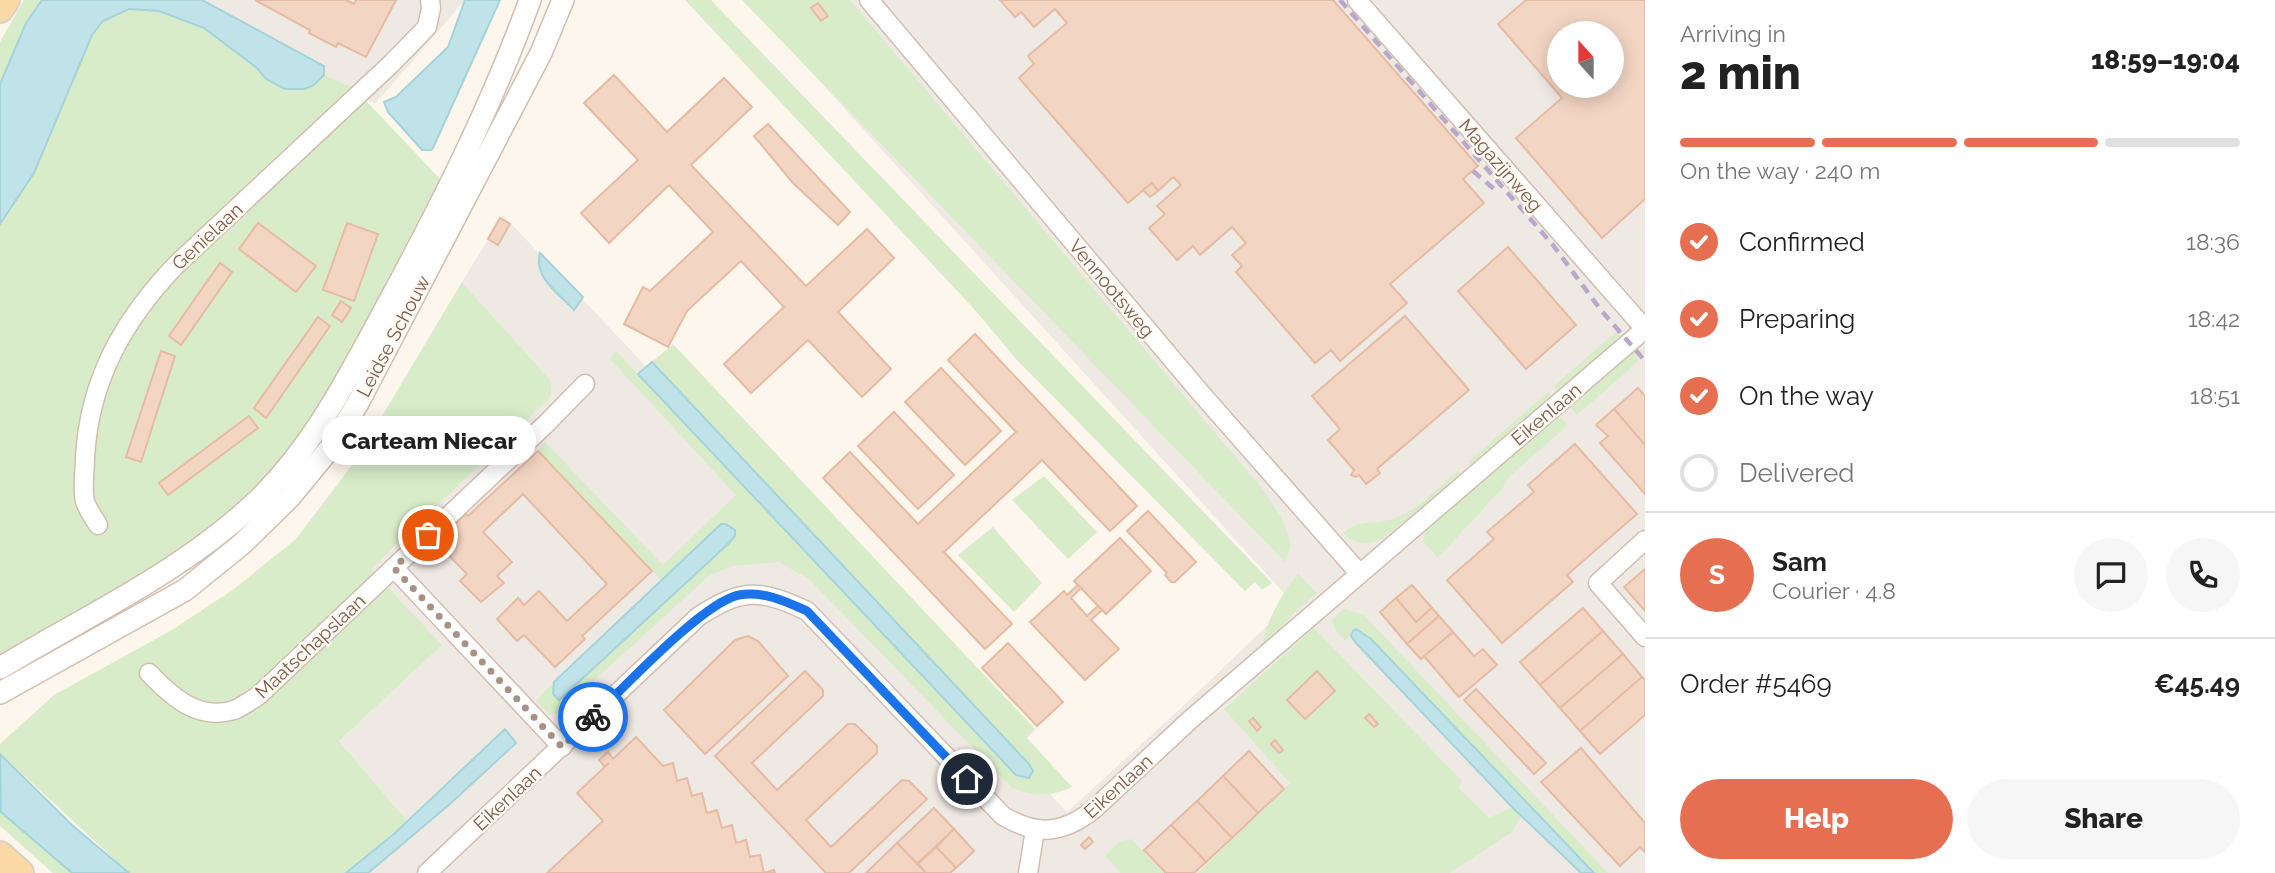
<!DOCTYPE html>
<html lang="en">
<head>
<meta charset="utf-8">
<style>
  :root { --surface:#fff; --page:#f6f6f6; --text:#222; --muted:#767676; --line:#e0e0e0; --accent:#e76f51 }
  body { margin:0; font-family:Raleway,sans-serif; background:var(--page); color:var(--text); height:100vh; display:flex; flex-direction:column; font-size:26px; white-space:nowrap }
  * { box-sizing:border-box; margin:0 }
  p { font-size:23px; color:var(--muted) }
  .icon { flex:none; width:38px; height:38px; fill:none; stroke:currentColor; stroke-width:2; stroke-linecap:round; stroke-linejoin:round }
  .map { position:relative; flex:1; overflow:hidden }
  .drawer { display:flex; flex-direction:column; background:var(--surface); width:630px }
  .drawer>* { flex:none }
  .needle { width:46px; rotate:339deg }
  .tools { position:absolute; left:1547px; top:21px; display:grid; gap:14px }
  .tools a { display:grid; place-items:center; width:77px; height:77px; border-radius:50%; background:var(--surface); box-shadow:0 4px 18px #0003; font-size:35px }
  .pin { position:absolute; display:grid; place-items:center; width:60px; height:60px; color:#fff; margin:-30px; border:4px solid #fff; border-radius:50%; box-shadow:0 2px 7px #0007 }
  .courier { position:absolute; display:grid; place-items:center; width:70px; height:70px; margin:-35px; border:5px solid #1a73e8; border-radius:50%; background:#fff; color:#222; box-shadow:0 2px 9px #0007 }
  .bubble { position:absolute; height:49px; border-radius:24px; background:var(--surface); box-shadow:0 4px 18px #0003; font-size:23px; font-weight:800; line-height:49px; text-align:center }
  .summary em { font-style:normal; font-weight:800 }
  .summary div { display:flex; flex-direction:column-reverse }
  .summary { display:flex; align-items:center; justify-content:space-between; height:119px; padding:0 35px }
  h1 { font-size:46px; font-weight:800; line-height:52px }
  .bar { display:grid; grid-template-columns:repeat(4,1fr); gap:10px 7px; align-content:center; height:84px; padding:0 35px }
  .bar i { height:9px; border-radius:5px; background:var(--line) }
  .bar .active { background:var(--accent) }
  .bar p { grid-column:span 4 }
  .line { display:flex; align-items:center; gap:18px; padding:0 35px; border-top:2px solid var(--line) }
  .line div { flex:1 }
  .round { display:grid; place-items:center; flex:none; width:74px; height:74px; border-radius:37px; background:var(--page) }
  ol { padding:0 35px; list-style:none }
  li { display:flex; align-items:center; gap:21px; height:77px }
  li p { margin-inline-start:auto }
  li .icon { padding:7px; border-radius:50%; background:var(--accent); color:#fff; stroke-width:4 }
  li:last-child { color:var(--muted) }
  li i { width:38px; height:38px; border:4px solid var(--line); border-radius:50% }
  .action { display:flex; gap:14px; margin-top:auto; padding:14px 35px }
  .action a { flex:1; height:80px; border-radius:42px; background:var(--accent); color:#fff; font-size:28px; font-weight:800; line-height:80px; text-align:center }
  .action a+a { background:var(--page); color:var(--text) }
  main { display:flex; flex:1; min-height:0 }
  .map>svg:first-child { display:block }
</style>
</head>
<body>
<main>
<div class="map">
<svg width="1645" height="873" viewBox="0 0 1645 873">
  <rect width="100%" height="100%" fill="#fdf6ec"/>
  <g fill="#efe9e4" fill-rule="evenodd">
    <polygon points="165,0 465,0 375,104"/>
    <path d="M 746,0 L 1645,0 L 1645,873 L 348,873 L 407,821 L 339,741 L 442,645 L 371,569 L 550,398 L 552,382 L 462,282 L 503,215 L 1067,812 L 1180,709 L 1292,602 ZM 1559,33 L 1612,33 L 1612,86 L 1559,86 Z"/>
  </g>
  <g fill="#d8ecc9">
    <polygon points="24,0 42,0 26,23 0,84 0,42"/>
    <polygon points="685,0 711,0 1272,583 1262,590 1255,582 1245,591 1017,360 975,310"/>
    <path d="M 742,0 L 850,0 L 1265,492 C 1274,507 1290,527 1290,545 C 1290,550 1287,557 1285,562 Z"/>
    <path d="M 129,9 L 159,11 L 204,28 L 257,68 L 266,79 L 320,81 L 324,75 L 354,88 L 441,180 C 412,237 383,293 352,349 C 332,384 313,421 288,453 C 217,543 99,601 0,656 L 0,224 L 34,173 L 92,35 L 103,21 Z"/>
    <polygon points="462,282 552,382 550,398 371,569 442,645 339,741 407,821 346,873 129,873 0,753 0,744 54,695 172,630 234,589 296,539 356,460"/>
    <polygon points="1616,332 1621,337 1618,342 1559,392 1554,386"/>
    <path d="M 673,344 L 1035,729 L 1027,738 L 1072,787 C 1051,797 1033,796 1012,788 L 809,579 L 779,562 L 733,566 L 710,575 L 557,714 L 550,715 L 536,701 L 554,682 L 553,694 L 559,700 L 735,536 L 720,524 L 661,580 L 538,451 L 545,442 L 663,565 L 736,495 L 610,359 L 616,351 L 1016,774 L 1024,777 L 1033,771 L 1029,764 L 652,362 Z"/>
    <polygon points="1634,352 1639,361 1577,415 1569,406 1572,402 1627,354"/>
    <polygon points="1548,392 1553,398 1473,468 1468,462"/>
    <polygon points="1558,414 1568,425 1509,477 1504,486 1438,558 1423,541 1427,527"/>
    <path d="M 1457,471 L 1462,477 L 1382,539 C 1366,546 1355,544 1343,533 C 1360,518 1374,526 1395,518 C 1419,510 1438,487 1457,471 Z"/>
    <polygon points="1044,476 1097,532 1068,559 1012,500"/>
    <polygon points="993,527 1042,583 1014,612 958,555"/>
    <path d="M 1298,573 L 1317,593 L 1298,609 L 1263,648 C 1263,624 1284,591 1298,573 Z"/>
    <polygon points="1344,609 1364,615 1608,873 1594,873 1371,639 1356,629 1345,641 1336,631 1332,619"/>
    <polygon points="1314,628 1462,781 1459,788 1489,818 1512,807 1522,816 1511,833 1449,873 1198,873 1290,783 1224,709"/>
    <polygon points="0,810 1,812 72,873 53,873 0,826"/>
    <polygon points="1131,839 1164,873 1121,873 1105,856 1120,842"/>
  </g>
  <g fill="#bfe3e8" stroke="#a5d3da" stroke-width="2">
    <polygon points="42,0 202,0 324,66 324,75 314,85 305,89 285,89 266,79 257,68 204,28 159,11 129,9 103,21 92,35 34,173 0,224 0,84 26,23"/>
    <polygon points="465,0 500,0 433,148 431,150 422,150 388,112 384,102 396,97 448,47"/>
    <path d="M 540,253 L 583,297 L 574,310 C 559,294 533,277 540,253 Z"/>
    <polygon points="652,362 1029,764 1033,771 1029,778 1016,775 638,374"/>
    <polygon points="721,524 726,524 735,530 735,536 728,544 559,700 553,694 554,682"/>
    <polygon points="1356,629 1371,639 1594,873 1581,873 1512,807 1356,643 1351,636 1353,631"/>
    <polygon points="505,729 516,743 450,804 368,873 346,873 395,833"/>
    <polygon points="0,754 73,826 129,873 72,873 1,812"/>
  </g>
  <g fill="#f3d5c3" stroke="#e6bba3" stroke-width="2" fill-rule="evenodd">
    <polygon points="255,0 346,0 354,4 356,0 396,0 366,57 338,43 336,47 309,33 310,30"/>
    <polygon points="1000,0 1333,0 1478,166 1463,179 1484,203 1390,284 1407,303 1340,361 1331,350 1315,363 1236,272 1242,266 1232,255 1246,243 1232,227 1200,255 1193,246 1177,260 1149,228 1165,214 1157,206 1181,185 1173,177 1158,191 1152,183 1128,203 1019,78 1034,64 1028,56 1067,23 1055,9 1034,27 1021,12 1015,17"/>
    <path d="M 1526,0 L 1645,0 L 1645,199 L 1602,238 L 1516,138 L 1562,98 L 1498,24 ZM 1559,33 L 1612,33 L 1612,86 L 1559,86 Z"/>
    <polygon points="818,3 828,16 821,21 811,8"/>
    <polygon points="614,75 667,132 724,78 752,107 691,165 806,286 867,229 894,258 838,312 891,369 862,397 808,340 751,393 724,364 784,307 741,261 687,311 668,347 624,324 643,287 650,291 713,232 669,185 609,243 581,213 638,160 584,103"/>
    <polygon points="768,124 850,212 838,225 793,183 754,136"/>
    <polygon points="1152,183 1158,191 1150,197 1143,190"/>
    <polygon points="500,218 510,224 498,245 488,239"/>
    <polygon points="258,223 316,266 296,292 239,249"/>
    <polygon points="347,223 378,234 354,301 323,290"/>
    <polygon points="1508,247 1576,325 1526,369 1458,291"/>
    <polygon points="220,263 232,272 181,345 169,336"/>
    <polygon points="341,301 351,308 342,322 332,315"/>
    <polygon points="1405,316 1469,390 1377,469 1380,473 1366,484 1359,475 1356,477 1351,475 1354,470 1328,440 1340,429 1312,396"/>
    <polygon points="318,317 330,326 266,418 254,408"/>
    <polygon points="975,334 1137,506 1110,531 1042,460 944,552 1012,624 985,649 823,478 850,452 918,524 1016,432 948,360"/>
    <polygon points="161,351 175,356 141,462 126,457"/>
    <polygon points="941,368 1001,431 965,465 905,402"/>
    <polygon points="1638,388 1645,396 1645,445 1614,409"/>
    <polygon points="1614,409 1645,445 1645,494 1600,443 1608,436 1596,425"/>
    <polygon points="894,412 954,475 918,509 858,446"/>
    <polygon points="249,416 258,428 168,495 159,483"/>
    <polygon points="1575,444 1637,514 1567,575 1573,582 1502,643 1447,580 1494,539 1487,532 1534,492 1528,485"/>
    <polygon points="538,451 652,571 582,636 585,639 555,667 524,635 517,641 497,619 518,598 524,605 539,591 567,621 607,584 523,494 483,532 512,562 497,576 504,583 481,602 460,581 467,574 436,542 466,514 468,516"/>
    <polygon points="1148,511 1196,562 1175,582 1171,582 1165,575 1167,573 1127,531"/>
    <polygon points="1120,538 1151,571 1106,614 1074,581"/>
    <polygon points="1645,569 1645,611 1624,587"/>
    <polygon points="1078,585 1081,588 1071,598 1087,616 1098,606 1102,610 1091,620 1119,649 1085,680 1030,622 1064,591 1067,595"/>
    <polygon points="1412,585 1432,608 1416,622 1396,598"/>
    <polygon points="1396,598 1416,622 1432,608 1439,616 1407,644 1380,612"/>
    <polygon points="1583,608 1603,631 1540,685 1520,662"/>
    <polygon points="1439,616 1453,632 1421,659 1407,644"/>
    <polygon points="1603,631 1623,654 1560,708 1540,685"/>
    <polygon points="1453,632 1474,656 1483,649 1497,665 1459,697 1424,656"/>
    <polygon points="748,636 758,641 788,676 705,754 664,710 735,640"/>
    <polygon points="1008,643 1063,702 1037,726 982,668"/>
    <polygon points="1623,654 1642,677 1580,731 1560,708"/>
    <polygon points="805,671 823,690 823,696 752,763 777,790 848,724 855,724 877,746 877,753 806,820 831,847 902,780 909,781 927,799 849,873 826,873 715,756"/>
    <polygon points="1317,671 1335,691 1305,719 1287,700"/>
    <polygon points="1642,677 1645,680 1645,715 1600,754 1580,731"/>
    <polygon points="1476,689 1546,763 1534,774 1464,700"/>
    <polygon points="1369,714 1378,724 1374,727 1365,718"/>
    <polygon points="1253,718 1261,727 1257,731 1249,721"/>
    <polygon points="636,737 663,766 673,763 677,781 687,778 692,796 702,793 706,811 707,813 717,810 722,828 732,825 736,843 746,840 750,857 760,855 764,873 774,870 775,873 547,873 603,821 577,793 609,763 604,766 599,760 608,752 613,759"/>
    <polygon points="1275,740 1283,750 1279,753 1271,744"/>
    <polygon points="1581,748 1645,823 1645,852 1640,847 1620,866 1541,782"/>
    <polygon points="1249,751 1284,789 1258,813 1223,776"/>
    <polygon points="1223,776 1258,813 1232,838 1197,801"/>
    <polygon points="1197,801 1232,838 1206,862 1171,825"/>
    <polygon points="934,808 954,829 917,864 897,843"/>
    <polygon points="1171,825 1206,862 1194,873 1166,873 1144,850"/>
    <polygon points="954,829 974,851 956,868 936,847"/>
    <polygon points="1089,837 1093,842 1085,849 1081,845"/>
    <polygon points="897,843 926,873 866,873"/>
    <polygon points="936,847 956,868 950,873 926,873 918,864"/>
  </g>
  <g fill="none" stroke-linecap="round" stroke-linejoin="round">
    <defs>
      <g id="minor">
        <polyline points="869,0 1199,391 1359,573"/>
        <polyline points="1357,0 1645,329"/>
        <path d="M 98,525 C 94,518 87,509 85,501 C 82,488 85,471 85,458 C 89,380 124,319 177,264 L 391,64 L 427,27 L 431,8 L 430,0"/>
        <polyline points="1645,540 1598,583 1645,637"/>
        <polyline points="394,568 562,747"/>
        <path d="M 149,673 C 172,697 198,721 234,710 C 242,707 251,700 258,696 L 548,422 L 585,384"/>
        <path d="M 427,873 L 699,616 C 743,588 760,589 807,611 L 1003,816 C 1037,836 1062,834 1093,810 L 1191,719 L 1645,329"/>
        <polyline points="1028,873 1035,830"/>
      </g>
      <g id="tertiary">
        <path d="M 0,668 C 88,615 182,572 257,501 C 315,445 351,372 389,302 C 442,204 492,105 530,0"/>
        <polyline points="0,693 185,590 242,544 289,498 331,447 358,403 541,53 563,0"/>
      </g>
      <g id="primary">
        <polyline points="0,9 6,0"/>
        <polyline points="0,855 20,873"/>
      </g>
    </defs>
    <use href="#minor" stroke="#d1beb0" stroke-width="21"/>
    <use href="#tertiary" stroke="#d1beb0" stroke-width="24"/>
    <use href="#primary" stroke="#dad1cd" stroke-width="30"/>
    <use href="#minor" stroke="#fff" stroke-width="18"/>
    <use href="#tertiary" stroke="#fff" stroke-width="21"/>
    <use href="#primary" stroke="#fbd9a5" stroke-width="26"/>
    <g stroke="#b9a8c9" stroke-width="4.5" stroke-dasharray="10 7" stroke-linecap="butt">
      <polyline points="1340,0 1553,245 1600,309 1645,361"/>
      <polyline points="1473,171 1494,189"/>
    </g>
  </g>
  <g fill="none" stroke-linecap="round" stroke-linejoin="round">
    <polyline stroke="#a89285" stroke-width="7" stroke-dasharray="0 12.6" points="428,535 394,568 562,747 593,717"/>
    <path stroke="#1a73e8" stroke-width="9" d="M 593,717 C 623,689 703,602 739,595 C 764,591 785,601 807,611 L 967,779"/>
  </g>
  <g text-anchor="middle" stroke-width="5" stroke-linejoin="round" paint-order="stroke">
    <g font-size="19" fill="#7a5c4d" stroke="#fffaf3">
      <text transform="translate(1501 165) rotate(49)" y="7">Magazijnweg</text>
      <text transform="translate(207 236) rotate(-43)" y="7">Genielaan</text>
      <text transform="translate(1112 288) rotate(50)" y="7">Vennootsweg</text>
      <text transform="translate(393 336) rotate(-62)" y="7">Leidse Schouw</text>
      <text transform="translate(1546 414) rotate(-40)" y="7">Eikenlaan</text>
      <text transform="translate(310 646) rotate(-43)" y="7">Maatschapslaan</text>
      <text transform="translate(1118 786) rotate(-42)" y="7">Eikenlaan</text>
      <text transform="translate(507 798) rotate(-43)" y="7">Eikenlaan</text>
    </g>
  </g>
</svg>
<div class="tools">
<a><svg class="needle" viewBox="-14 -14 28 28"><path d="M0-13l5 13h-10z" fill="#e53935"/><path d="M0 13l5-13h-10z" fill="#767676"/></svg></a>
</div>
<div class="pin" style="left:428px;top:535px;background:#ea580c"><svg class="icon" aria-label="bag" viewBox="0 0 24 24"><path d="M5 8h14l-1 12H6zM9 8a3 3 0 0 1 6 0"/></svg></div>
<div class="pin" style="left:967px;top:779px;background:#1f2937"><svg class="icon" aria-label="home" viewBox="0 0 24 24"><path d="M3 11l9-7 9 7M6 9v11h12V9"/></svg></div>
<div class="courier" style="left:593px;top:717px"><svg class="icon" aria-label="bike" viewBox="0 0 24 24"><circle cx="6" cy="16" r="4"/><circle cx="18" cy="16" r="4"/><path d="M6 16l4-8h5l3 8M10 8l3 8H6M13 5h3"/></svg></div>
<div class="bubble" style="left:322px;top:416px;width:214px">Carteam Niecar</div>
</div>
<section class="drawer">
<div class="summary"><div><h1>2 min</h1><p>Arriving in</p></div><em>18:59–19:04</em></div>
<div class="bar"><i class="active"></i><i class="active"></i><i class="active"></i><i></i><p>On the way · 240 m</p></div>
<ol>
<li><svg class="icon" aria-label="check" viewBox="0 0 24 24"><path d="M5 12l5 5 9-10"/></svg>Confirmed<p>18:36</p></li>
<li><svg class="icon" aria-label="check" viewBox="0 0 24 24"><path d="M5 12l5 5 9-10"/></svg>Preparing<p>18:42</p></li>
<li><svg class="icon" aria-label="check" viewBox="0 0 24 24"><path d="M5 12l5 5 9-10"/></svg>On the way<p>18:51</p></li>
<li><i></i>Delivered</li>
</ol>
<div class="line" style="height:126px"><b class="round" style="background:var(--accent);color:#fff">S</b><div><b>Sam</b><p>Courier · 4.8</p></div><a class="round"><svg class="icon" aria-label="chat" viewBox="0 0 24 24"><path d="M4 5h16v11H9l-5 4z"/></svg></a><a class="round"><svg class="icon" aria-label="phone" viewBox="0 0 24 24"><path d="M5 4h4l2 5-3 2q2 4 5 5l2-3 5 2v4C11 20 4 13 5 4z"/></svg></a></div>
<div class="line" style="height:91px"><div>Order #5469</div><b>€45.49</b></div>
<div class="action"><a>Help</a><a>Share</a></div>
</section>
</main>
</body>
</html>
